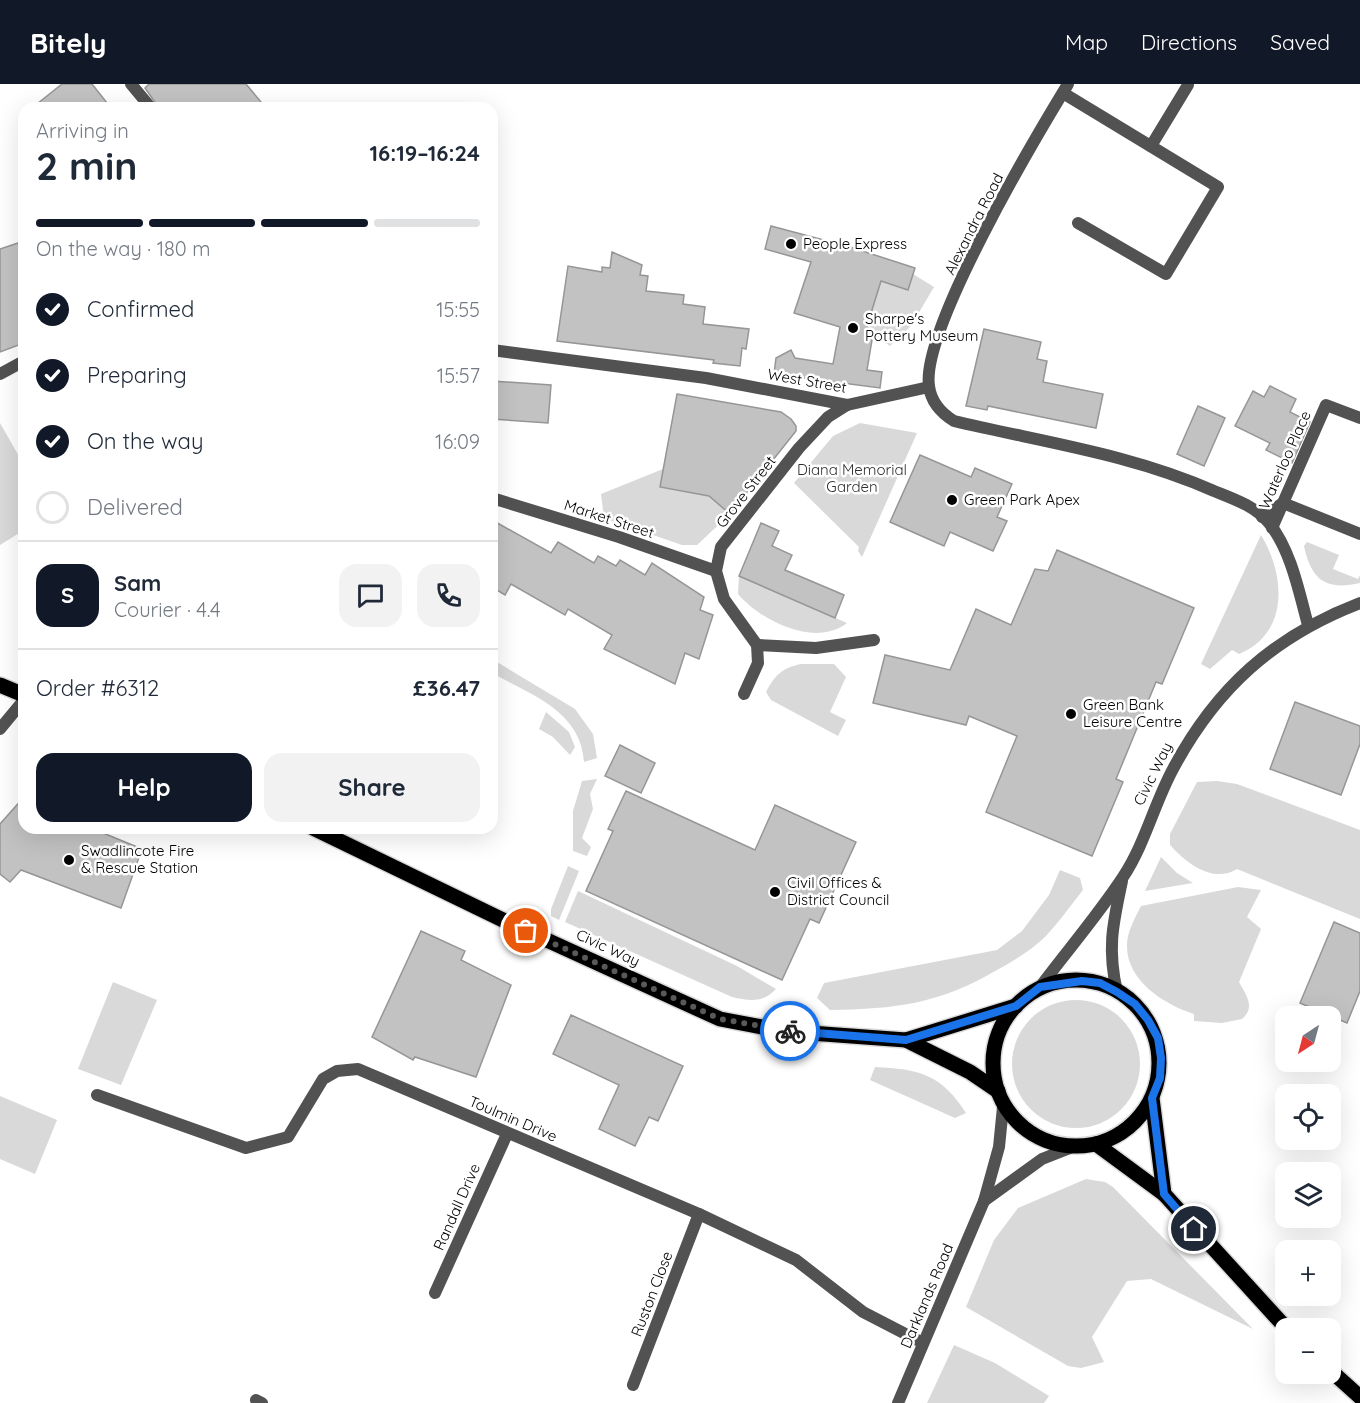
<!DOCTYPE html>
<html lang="en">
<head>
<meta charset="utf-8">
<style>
  :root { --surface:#fff; --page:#f2f2f3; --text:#1f2937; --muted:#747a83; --line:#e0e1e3; --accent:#111827 }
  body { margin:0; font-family:Quicksand,sans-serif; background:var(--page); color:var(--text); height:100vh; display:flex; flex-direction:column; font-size:22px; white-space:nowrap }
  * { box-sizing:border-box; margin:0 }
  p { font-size:20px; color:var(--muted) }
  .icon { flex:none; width:33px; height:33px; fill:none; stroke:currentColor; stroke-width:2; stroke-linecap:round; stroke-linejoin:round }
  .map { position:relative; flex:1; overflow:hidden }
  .sheet { position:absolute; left:18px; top:18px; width:480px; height:732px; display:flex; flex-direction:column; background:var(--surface); border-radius:18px; box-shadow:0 6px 24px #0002 }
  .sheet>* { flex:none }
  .needle { width:39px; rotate:216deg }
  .buttons { position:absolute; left:1275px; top:922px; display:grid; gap:12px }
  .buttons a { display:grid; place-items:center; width:66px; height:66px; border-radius:12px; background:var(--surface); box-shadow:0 6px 24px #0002; font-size:30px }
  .pin { position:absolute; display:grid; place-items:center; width:51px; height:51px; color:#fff; margin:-26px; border:3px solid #fff; border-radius:50%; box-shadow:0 2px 6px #0007 }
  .courier { position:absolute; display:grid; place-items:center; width:60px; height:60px; margin:-30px; border:4px solid #1a73e8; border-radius:50%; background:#fff; color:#222; box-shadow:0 2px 8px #0007 }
  .summary em { font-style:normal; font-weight:700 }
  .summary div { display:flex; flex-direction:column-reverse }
  .summary { display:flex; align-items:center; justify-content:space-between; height:102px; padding:0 18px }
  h1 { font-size:39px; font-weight:700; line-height:45px }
  .bar { display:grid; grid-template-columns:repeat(4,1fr); gap:9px 6px; align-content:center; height:72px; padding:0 18px }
  .bar i { height:8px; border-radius:4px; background:var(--line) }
  .bar .selected { background:var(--accent) }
  .bar p { grid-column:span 4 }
  .line { display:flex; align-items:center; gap:15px; padding:0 18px; border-top:2px solid var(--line) }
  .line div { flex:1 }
  .round { display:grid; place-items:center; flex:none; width:63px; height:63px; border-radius:18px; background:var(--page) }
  ol { padding:0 18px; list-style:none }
  li { display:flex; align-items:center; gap:18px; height:66px }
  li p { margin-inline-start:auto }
  li .icon { padding:6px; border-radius:50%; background:var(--accent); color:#fff; stroke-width:4 }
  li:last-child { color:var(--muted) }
  li i { width:33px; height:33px; border:3px solid var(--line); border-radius:50% }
  .cta { display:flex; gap:12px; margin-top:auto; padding:12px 18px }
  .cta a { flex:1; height:69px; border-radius:18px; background:var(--accent); color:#fff; font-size:24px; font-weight:700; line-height:69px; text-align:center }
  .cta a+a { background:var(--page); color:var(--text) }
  header { display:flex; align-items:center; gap:36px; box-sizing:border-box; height:84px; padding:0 30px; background:var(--accent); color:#fff }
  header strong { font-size:28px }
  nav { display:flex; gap:33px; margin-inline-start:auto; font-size:21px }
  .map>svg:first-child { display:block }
</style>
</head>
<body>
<header>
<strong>Bitely</strong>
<nav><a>Map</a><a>Directions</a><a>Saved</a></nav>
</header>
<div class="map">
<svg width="1360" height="1319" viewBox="0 0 1360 1319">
  <rect width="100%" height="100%" fill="#fff"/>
  <g fill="#d9d9d9">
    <polygon points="913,190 934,203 911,242 890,262 866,245 881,197"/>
    <polygon points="0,339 24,381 24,446 0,461"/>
    <polygon points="860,339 917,349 862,473 858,467 859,463 794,399 833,352"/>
    <polygon points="663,385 660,403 709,412 730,430 697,461 682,461 604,434 601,410"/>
    <path d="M 1261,451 C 1285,490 1290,549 1239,570 L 1232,566 L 1210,585 L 1201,580 Z"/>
    <path d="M 1307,458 L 1339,471 L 1333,485 L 1358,495 L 1360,491 L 1360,499 C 1325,507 1311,495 1304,462 Z"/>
    <path d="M 739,492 L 847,539 C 815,564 761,537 738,510 Z"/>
    <path d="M 492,575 L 575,625 L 593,650 L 597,674 L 584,678 C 581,627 531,611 492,589 Z"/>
    <path d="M 801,580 L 834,580 L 846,593 L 830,628 L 846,636 L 838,652 L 771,616 L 766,608 C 775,591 782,584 801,580 Z"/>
    <polygon points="546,628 569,648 575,663 570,671 553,653 539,645"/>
    <polygon points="597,695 590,710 593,725 582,754 591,763 587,772 573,767 573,727 582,697"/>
    <path d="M 1217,697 L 1237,700 L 1360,746 L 1360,835 L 1237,785 C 1213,800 1186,779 1170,761 L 1170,750 L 1197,698 Z"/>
    <polygon points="1161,773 1177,789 1193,799 1145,807"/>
    <polygon points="568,782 579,787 559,836 551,832 551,825"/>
    <path d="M 1060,786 L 1080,794 L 1083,806 C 1071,821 1059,838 1046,852 C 1032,866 1013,877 997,886 C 939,920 896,925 830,926 L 817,914 L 824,899 L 997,866 L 1022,847 L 1049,811 Z"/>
    <path d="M 1238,803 L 1261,806 L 1247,833 L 1261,845 L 1239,898 C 1246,911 1256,923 1242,935 L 1222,939 L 1194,937 L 1194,930 C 1165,921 1126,897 1127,861 C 1127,848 1135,834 1141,822 Z"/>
    <path d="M 578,807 L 737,882 L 776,905 C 763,919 750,917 732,913 L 565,838 Z"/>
    <polygon points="113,898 157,916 121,1001 78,985"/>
    <circle cx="1076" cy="980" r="64"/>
    <path d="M 875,983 C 919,985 941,990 966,1029 L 955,1034 L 870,996 Z"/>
    <polygon points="0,1012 57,1036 35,1090 0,1075"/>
    <polygon points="1086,1095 1105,1098 1113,1103 1253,1245 1151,1195 1127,1197 1092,1253 1104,1278 1081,1284 1068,1282 966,1223 994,1156 1018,1124"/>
    <polygon points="954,1261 995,1279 1049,1312 1044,1319 927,1319"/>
  </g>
  <g fill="#c2c2c2" stroke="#969696" stroke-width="1.5">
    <polygon points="62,0 92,0 111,24 32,24"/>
    <polygon points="149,0 246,0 266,24 159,24 145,4"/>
    <polygon points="771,142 850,163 915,184 908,206 881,197 867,242 872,256 867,286 882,288 880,304 774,290 776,274 791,266 795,274 833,280 840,243 794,229 811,178 765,165"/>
    <polygon points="18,159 24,175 24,259 0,268 0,165"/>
    <polygon points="612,168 642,181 640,191 648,192 646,207 684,211 683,220 705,223 703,240 749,245 746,265 742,264 740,282 713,279 714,276 557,257 568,182 602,188 602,183 610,184"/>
    <polygon points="984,245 1041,258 1037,275 1047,277 1043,298 1103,310 1096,344 988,322 987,326 966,322"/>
    <polygon points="492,297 551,301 548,339 492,335"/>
    <polygon points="1270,302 1296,315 1290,328 1310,338 1292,379 1266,366 1270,359 1235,342 1253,307 1264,313"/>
    <polygon points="677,310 781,328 791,335 796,342 796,347 730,430 709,412 660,403"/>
    <polygon points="1198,322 1225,334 1204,382 1177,370"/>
    <polygon points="920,371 971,393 975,384 1012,400 997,433 1007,437 993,467 950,448 944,462 890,438"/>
    <polygon points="492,436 551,469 558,458 594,479 598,472 616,482 620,476 645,491 652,479 704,513 700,526 713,531 699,575 685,569 675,600 604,565 612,551 568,525 565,531 511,500 505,511 492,503"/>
    <polygon points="761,439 779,447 772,462 792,471 785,486 844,511 835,534 739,492"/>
    <polygon points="1057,466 1194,524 1162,600 1156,598 1116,695 1123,698 1092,772 986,728 1017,652 969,632 966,641 873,619 885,571 950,586 976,525 1011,541 1035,485 1048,487"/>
    <polygon points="1295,618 1360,642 1360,660 1341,711 1270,685"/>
    <polygon points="620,661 655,679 641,709 605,692"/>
    <polygon points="626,707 755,766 775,721 856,758 819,839 810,835 782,896 586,807 613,747 608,745"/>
    <polygon points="24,713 24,744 91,744 142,765 121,824 21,786 10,798 0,790 0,740"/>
    <polygon points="1334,838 1360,849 1360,907 1347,939 1300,919"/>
    <polygon points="421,847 465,867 461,876 511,901 476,993 415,973 413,976 372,953"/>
    <polygon points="571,931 683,982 658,1037 649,1033 635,1062 599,1045 619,1001 553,970"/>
  </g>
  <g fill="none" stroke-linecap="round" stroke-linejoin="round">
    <defs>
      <g id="primary">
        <polyline points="0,601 24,611"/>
        <polyline points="313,744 505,837 720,935 783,947 906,956 970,988 998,1007"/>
        <circle cx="1076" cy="979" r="83"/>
        <polyline points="906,956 1016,922"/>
        <polyline points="1152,1014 1164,1110"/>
        <polyline points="1096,1060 1164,1110 1287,1245"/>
        <polyline points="1330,1286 1360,1313"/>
      </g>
    </defs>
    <use href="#primary" stroke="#dbdbdb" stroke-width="18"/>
    <polyline stroke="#525252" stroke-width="12" points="131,0 151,24"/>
    <g stroke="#525252" stroke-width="12">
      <polyline points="1063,9 1218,103 1166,190 1078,139"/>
      <polyline points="1151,62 1188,1"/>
      <polyline points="492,266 706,294 847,321"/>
      <polyline points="0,290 24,277"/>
      <polyline points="492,414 619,453 716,487"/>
      <polyline points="1262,433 1283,419 1360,450"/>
      <polyline points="1272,444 1326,321 1360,334"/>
      <polyline points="757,561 816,564 874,556"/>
      <polyline points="744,610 758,579 757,561 724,515 716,487 721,463 799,364 828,333 847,321"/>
      <polyline points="0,645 24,616"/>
      <polyline points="97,1011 246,1064 288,1053 323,995 337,987 358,985 699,1130 796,1176 863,1228 923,1259"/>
      <polyline points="435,1209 507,1050"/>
      <polyline points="633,1301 699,1130"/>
      <polyline points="256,1316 262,1319"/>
    </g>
    <g stroke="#525252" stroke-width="12">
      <path d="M 1068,0 C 1035,54 921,246 929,302 C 931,318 941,329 954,337 C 1042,358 1131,370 1214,407 C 1234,415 1255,422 1269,439 C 1291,466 1299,508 1308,541"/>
      <polyline points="847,321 929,303"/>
      <path d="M 1040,903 C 1067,867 1098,831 1123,793 C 1145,760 1154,720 1173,685 C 1216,604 1274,552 1360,519"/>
      <path d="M 1117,908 C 1107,863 1113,840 1122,797"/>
      <polyline points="984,1117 1042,1075 1075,1062"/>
      <polyline points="898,1319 984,1117 999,1063 1003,1023"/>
    </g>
    <use href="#primary" stroke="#000" stroke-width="15"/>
  </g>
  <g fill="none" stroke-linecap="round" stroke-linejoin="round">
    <polyline stroke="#595959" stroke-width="6" stroke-dasharray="0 10.8" points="526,847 720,935 790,947"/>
    <polyline stroke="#1a73e8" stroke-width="8" points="790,947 906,956 1016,922 1040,903 1082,897 1100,899 1117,908 1135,920 1148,936 1158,954 1161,974 1160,994 1152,1014 1164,1110 1194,1145"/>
  </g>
  <g fill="#000" stroke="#fff" stroke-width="2">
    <circle cx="791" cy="160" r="6"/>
    <circle cx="853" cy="244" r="6"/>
    <circle cx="952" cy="416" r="6"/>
    <circle cx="1071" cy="630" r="6"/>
    <circle cx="69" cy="776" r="6"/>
    <circle cx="775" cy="808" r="6"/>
  </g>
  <g text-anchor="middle" stroke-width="5" stroke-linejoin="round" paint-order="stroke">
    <g font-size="15" fill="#000" stroke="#fff">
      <text transform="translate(974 140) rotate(-63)" y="5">Alexandra Road</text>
      <text transform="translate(807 297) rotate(10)" y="5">West Street</text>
      <text transform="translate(1285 376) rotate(-66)" y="5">Waterloo Place</text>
      <text transform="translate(746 408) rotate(-52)" y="5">Grove Street</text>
      <text transform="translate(609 435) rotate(18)" y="5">Market Street</text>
      <text transform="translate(1153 690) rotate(-64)" y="5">Civic Way</text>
      <text transform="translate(608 864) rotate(25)" y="5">Civic Way</text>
      <text transform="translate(513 1035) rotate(23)" y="5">Toulmin Drive</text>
      <text transform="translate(457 1123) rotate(-66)" y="5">Randall Drive</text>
      <text transform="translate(652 1210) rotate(-69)" y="5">Ruston Close</text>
      <text transform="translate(927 1212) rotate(-67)" y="5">Darklands Road</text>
    </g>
    <g font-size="15" fill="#000" stroke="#fff" text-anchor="start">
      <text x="803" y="165">People Express</text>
      <text x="865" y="240">Sharpe's<tspan x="865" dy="17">Pottery Museum</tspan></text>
      <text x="964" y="421">Green Park Apex</text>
      <text x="1083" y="626">Green Bank<tspan x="1083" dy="17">Leisure Centre</tspan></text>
      <text x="81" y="772">Swadlincote Fire<tspan x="81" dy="17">&amp; Rescue Station</tspan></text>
      <text x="787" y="804">Civil Offices &amp;<tspan x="787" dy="17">District Council</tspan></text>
    </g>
    <g font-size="15" fill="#303030" stroke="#fff">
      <text x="852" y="391">Diana Memorial<tspan x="852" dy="17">Garden</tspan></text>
    </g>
  </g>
</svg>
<div class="buttons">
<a><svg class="needle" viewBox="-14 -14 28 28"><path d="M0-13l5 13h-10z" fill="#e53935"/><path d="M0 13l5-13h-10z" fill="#747a83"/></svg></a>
<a><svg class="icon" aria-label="locate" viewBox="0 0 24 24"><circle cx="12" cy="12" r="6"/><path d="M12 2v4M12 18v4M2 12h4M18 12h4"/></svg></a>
<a><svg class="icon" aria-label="layers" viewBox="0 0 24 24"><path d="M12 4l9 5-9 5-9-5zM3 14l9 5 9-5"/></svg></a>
<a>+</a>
<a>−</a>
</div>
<div class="pin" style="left:526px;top:847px;background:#ea580c"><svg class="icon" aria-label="bag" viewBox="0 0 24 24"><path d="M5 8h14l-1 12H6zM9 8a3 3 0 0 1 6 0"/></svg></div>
<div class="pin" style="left:1194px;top:1145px;background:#1f2937"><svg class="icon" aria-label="home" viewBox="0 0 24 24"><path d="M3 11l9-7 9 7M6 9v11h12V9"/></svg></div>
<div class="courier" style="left:790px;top:947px"><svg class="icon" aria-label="bike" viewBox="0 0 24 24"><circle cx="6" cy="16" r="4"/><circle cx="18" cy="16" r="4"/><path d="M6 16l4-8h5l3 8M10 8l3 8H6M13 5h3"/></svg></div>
<section class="sheet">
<div class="summary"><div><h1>2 min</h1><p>Arriving in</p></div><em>16:19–16:24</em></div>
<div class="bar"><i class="selected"></i><i class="selected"></i><i class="selected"></i><i></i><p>On the way · 180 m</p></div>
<ol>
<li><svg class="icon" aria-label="check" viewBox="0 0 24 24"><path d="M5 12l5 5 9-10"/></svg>Confirmed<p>15:55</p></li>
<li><svg class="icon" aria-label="check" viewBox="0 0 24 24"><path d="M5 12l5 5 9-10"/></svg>Preparing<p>15:57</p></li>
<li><svg class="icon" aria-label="check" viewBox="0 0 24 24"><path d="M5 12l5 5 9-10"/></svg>On the way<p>16:09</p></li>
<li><i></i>Delivered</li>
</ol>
<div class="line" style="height:108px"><b class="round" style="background:var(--accent);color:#fff">S</b><div><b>Sam</b><p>Courier · 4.4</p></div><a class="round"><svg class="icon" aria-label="chat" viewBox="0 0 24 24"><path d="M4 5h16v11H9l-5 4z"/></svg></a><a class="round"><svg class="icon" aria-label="phone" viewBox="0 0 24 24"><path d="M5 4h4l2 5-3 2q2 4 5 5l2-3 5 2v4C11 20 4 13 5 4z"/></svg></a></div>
<div class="line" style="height:78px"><div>Order #6312</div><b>£36.47</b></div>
<div class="cta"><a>Help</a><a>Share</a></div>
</section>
</div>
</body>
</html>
